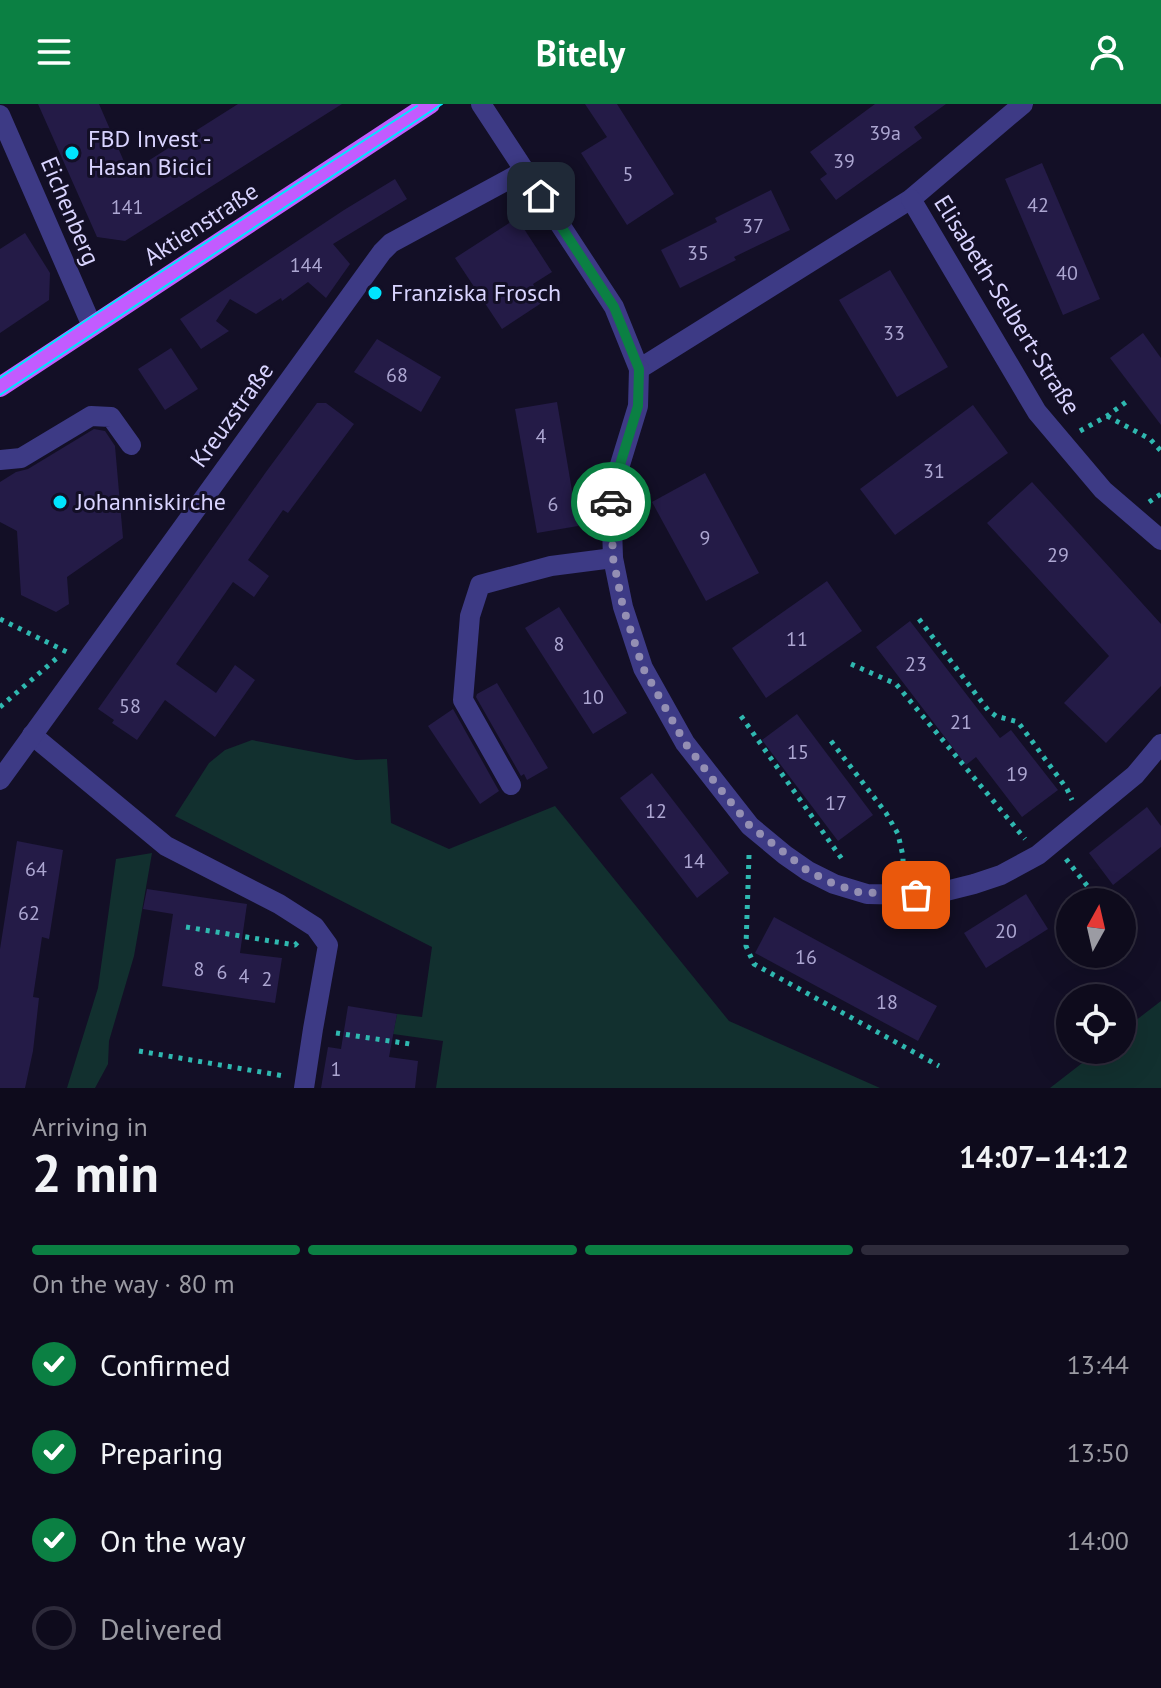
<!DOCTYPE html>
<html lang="en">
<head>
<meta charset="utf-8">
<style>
  :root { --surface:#0e0b1c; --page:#1c1929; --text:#f1f3f6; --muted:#9b9ba3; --line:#2e2b3b; --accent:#0b8043 }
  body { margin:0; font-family:"PT Sans",sans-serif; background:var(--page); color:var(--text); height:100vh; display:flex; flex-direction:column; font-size:30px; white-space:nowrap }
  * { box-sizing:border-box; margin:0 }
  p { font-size:26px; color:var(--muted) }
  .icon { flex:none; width:44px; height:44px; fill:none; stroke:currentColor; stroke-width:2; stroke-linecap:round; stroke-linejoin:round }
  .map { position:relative; height:984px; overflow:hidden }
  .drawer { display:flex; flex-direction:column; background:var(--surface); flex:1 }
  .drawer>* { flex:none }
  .needle { width:52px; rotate:8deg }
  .buttons { position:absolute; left:1056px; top:784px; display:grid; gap:16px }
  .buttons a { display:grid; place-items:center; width:80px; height:80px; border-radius:50%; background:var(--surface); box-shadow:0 8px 32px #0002,0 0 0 2px var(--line); font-size:40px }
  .pin { position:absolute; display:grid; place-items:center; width:68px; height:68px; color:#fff; margin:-34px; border-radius:16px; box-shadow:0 4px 12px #0006 }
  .courier { position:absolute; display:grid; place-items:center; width:80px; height:80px; margin:-40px; border:6px solid #0b8043; border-radius:50%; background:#fff; color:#222; box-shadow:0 2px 10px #0007 }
  .headline em { font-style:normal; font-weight:700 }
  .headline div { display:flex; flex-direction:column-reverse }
  .headline { display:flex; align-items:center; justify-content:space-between; height:136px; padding:0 32px }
  h1 { font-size:52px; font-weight:700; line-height:60px }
  .bar { display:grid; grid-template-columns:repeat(4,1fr); gap:12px 8px; align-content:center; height:96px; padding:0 32px }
  .bar i { height:10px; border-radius:6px; background:var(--line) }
  .bar .selected { background:var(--accent) }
  .bar p { grid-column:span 4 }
  ol { padding:0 32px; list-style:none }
  li { display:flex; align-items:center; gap:24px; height:88px }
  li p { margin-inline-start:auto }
  li .icon { padding:8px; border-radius:50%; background:var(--accent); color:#fff; stroke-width:4 }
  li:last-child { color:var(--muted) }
  li i { width:44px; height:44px; border:4px solid var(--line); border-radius:50% }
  header { display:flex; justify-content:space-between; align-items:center; height:104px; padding:0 32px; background:var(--accent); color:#fff; font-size:36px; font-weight:700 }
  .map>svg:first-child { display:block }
</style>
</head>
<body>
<header><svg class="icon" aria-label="menu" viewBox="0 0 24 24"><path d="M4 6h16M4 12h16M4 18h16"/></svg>Bitely<svg class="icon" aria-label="person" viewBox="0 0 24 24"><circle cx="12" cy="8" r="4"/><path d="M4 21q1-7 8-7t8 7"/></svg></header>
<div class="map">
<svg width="1161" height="984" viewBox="0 0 1161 984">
  <rect width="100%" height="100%" fill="#130f26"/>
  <g fill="#12302f">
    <polygon points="252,636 356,656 387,655 391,719 449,745 555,702 729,917 880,984 436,984 443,937 393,930 397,910 422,913 432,843 175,712 209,659 225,646"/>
    <polygon points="152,749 134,852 109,937 108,960 95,984 67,984 98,884 116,755"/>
    <polygon points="1161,897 1161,984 1050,984 1099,946 1122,946 1122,927"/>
  </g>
  <g fill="#241b47">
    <polygon points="38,0 99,0 129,69 238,0 342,0 125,137 97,133"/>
    <polygon points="585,0 617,0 674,90 627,121 581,49 607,33"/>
    <polygon points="875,0 946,0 914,23 922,34 836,96 820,75 827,70 810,48"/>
    <polygon points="1042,59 1100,195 1063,211 1005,75"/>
    <polygon points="395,75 407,95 333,140 350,160 326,194 308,178 282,197 281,194 256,210 230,195 216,217 229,227 201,245 180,215 344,106"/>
    <polygon points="771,86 790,126 734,153 736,156 680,184 661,146 717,118 715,114"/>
    <polygon points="517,114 552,168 533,180 543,198 502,225 455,154"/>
    <polygon points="25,129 50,169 49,196 0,229 0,145"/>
    <polygon points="890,166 948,263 897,293 839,196"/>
    <polygon points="1143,229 1161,254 1161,321 1110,254"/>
    <polygon points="377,235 441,273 421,308 354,268"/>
    <polygon points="171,244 198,285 165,306 138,265"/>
    <polygon points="557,298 578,422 537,429 515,305"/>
    <polygon points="317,299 326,299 354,320 288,409 283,406 248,456 269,472 254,493 233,478 176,560 216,589 235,561 255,576 215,633 165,596 137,636 112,619 114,616 98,605 266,368"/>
    <polygon points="973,301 1008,349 895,431 860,385"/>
    <polygon points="94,325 105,327 115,342 123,434 67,473 69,500 56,508 21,491 17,427 0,418 0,378 16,368 28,365"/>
    <polygon points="705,369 759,469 706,497 652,398"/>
    <polygon points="1032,378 1161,520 1161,582 1106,639 1064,599 1109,552 987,419"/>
    <polygon points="827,477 862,527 766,594 732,544"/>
    <polygon points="559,503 627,609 593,630 525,524"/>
    <polygon points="910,517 1000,634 1011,626 1058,686 1022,713 976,653 966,661 876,543"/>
    <polygon points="497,579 548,664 527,676 524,670 521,672 476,593 477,590"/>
    <polygon points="453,605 499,687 480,700 428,622"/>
    <polygon points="797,610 873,711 838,737 762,636"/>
    <polygon points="652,669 729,769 697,794 620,694"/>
    <polygon points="1147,703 1161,722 1161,743 1113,781 1089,749"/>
    <polygon points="17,737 63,746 49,835 42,833 33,893 39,894 33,947 25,984 0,984 0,845"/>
    <polygon points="147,785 247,800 240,849 282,854 275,899 162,882 173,810 143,805"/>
    <polygon points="1026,790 1048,825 986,864 964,829"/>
    <polygon points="774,813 937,902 918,937 755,849"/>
    <polygon points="348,902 397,910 389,953 418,957 415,984 321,984 328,943 341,945"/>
  </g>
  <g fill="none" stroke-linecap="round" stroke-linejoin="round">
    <g stroke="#2fb8b0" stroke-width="5" stroke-dasharray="4 6" stroke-linecap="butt">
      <polyline points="1107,312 1150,335 1161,347"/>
      <polyline points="1080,327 1107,312 1126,298"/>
      <polyline points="1149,398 1161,390"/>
      <polyline points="0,515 67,548"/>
      <polyline points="919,515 988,606 996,612 1018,618 1067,685 1072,696"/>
      <polyline points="851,560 896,580 1025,735"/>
      <polyline points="0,603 57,554"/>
      <polyline points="741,612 844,758"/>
      <polyline points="831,637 886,709 898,730 903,752 903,769"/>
      <polyline points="749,751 746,842 754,860 939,962"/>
      <polyline points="1066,755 1100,798"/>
      <polyline points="186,823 295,841 298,838"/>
      <polyline points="1122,826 1131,838"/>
      <polyline points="336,929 410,940"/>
      <polyline points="139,947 284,972"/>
    </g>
    <g stroke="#3d3a85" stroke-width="20">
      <polyline points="481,0 614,203 639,265 911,95 1023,0"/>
      <polyline points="0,11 92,222"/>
      <polyline points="911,95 1037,308 1103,386 1161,436"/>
      <polyline points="639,265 638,302 611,390 613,454 623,503 643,564 685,639 750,722 785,751 808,767 834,780 867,790 916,791 946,787 974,780 1001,771 1038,751 1135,671 1161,640"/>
      <polyline points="0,356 21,354 91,312 111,313 131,341"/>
      <polyline points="32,631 166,742 279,800 315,823 328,841 313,925 304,984"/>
      <polyline points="0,676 382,148 391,139 524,67"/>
      <polyline points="511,681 463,596 470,512 480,481 551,462 613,454"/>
    </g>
    <polyline stroke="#c25bff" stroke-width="20" points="0,283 430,0"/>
    <g stroke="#00e5ff" stroke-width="2">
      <polyline points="0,274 88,215 417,2"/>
      <polyline points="0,291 442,0"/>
    </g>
  </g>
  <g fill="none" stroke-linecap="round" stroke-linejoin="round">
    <polyline stroke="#948fb3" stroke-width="8" stroke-dasharray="0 14.4" points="611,398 613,454 623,503 643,564 685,639 717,681 750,722 808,767 834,780 858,788 916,791"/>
    <polyline stroke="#0b8043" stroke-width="10" points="541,92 614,203 639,265 638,302 611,390 611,398"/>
  </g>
  <g fill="#00e5ff" stroke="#130f26" stroke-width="3">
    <circle cx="72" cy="49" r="8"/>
    <circle cx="375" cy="189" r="8"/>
    <circle cx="60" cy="398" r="8"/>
  </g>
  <g text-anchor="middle" stroke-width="6" stroke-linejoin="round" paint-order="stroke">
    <g font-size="20" fill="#aca6d1">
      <text x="885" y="36">39a</text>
      <text x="844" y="64">39</text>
      <text x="628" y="77">5</text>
      <text x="1038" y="108">42</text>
      <text x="127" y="110">141</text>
      <text x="753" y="129">37</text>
      <text x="698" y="156">35</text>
      <text x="306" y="168">144</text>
      <text x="1067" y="176">40</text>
      <text x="894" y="236">33</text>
      <text x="397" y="278">68</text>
      <text x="541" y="339">4</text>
      <text x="934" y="374">31</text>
      <text x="553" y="407">6</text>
      <text x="705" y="441">9</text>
      <text x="1058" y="458">29</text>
      <text x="797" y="542">11</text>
      <text x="559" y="547">8</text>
      <text x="916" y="567">23</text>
      <text x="593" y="600">10</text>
      <text x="130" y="609">58</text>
      <text x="961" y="625">21</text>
      <text x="798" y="655">15</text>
      <text x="1017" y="677">19</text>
      <text x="836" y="706">17</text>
      <text x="656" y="714">12</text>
      <text x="694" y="764">14</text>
      <text x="36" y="772">64</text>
      <text x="29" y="816">62</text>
      <text x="1006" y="834">20</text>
      <text x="806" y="860">16</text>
      <text x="199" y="872">8</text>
      <text x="222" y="875">6</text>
      <text x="244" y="879">4</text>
      <text x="267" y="882">2</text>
      <text x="887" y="905">18</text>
      <text x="336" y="972">1</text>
    </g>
    <g font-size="24" fill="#d9d4ff" stroke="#130f26" text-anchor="start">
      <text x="88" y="43">FBD Invest -<tspan x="88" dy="28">Hasan Bicici</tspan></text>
      <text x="391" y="197">Franziska Frosch</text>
      <text x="76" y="406">Johanniskirche</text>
    </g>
    <g font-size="24" fill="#d9d4ff" stroke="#130f26">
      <text transform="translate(70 107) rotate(67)" y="8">Eichenberg</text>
      <text transform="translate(201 120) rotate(-33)" y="8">Aktienstraße</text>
      <text transform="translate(1007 201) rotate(58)" y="8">Elisabeth-Selbert-Straße</text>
      <text transform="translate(232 311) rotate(-54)" y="8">Kreuzstraße</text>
    </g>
  </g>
</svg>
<div class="buttons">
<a><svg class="needle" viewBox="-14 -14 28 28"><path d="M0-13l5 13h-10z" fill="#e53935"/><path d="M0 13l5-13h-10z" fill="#9b9ba3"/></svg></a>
<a><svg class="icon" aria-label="locate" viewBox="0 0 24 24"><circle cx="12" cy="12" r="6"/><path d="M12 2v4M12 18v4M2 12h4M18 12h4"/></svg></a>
</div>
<div class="pin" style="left:916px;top:791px;background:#ea580c"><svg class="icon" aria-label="bag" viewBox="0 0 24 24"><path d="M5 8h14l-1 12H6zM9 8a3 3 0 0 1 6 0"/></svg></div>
<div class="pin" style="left:541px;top:92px;background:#1f2937"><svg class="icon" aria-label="home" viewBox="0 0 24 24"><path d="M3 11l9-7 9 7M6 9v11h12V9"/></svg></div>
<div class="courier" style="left:611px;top:398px"><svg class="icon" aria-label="car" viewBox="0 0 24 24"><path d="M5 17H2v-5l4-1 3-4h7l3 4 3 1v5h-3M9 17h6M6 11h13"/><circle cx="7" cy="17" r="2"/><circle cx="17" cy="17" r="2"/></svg></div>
</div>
<section class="drawer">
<div class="headline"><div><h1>2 min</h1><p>Arriving in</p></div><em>14:07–14:12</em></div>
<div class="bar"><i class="selected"></i><i class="selected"></i><i class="selected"></i><i></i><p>On the way · 80 m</p></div>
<ol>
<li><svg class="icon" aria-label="check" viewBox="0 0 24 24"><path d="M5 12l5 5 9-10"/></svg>Confirmed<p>13:44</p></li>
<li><svg class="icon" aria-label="check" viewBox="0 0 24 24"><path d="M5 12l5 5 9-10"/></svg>Preparing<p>13:50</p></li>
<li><svg class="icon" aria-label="check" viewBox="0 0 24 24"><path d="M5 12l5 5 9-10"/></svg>On the way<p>14:00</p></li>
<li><i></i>Delivered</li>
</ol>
</section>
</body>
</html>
